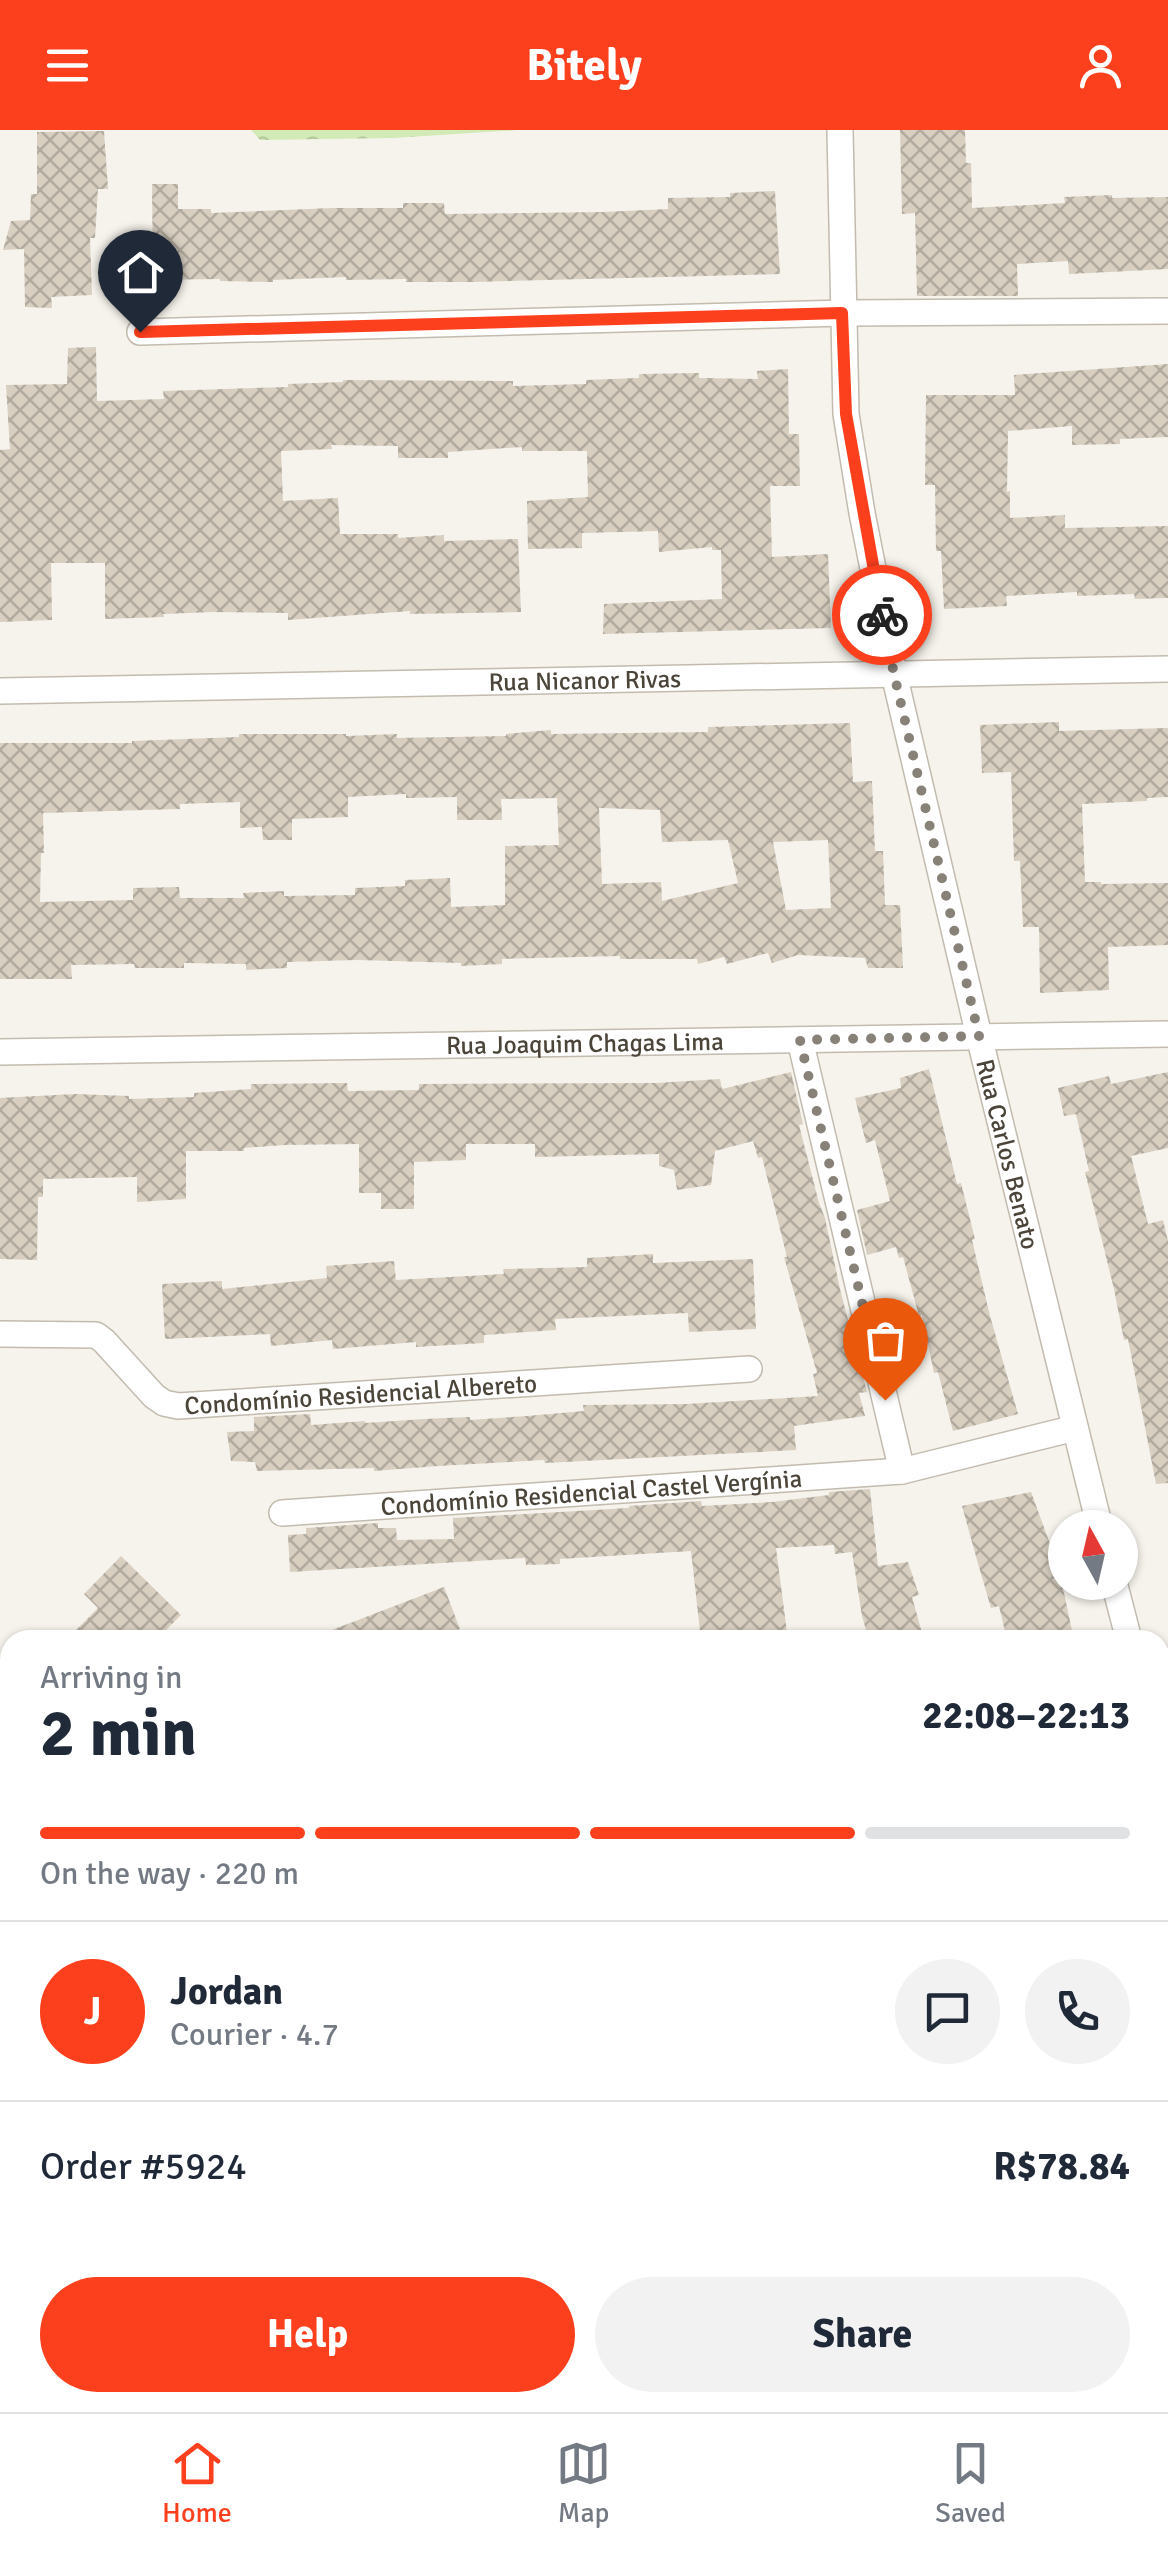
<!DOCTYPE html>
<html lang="en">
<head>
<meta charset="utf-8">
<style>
  :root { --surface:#fff; --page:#f2f2f3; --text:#1f2937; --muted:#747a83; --line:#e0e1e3; --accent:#fc3f1d }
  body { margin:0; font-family:Signika,sans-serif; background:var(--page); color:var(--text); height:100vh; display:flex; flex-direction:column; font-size:38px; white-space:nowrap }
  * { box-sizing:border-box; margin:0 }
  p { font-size:32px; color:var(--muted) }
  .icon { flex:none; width:55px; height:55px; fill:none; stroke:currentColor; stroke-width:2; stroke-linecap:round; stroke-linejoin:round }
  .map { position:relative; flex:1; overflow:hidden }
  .side { position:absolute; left:0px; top:1500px; width:1170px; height:782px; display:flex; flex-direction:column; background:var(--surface); border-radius:30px 30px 0 0; box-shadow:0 2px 8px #0004 }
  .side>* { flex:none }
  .needle { width:65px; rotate:352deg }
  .fabs { position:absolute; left:1048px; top:1380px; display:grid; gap:20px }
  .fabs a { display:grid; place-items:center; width:90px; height:90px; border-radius:50%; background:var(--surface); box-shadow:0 2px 8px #0004; font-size:50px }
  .pin { position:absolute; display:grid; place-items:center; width:85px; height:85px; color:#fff; margin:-102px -42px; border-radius:50% 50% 50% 0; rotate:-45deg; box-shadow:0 0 10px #0007 }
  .pin .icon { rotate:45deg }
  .courier { position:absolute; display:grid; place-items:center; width:100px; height:100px; margin:-50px; border:8px solid #fc3f1d; border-radius:50%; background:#fff; color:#222; box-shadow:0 2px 12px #0007 }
  .overview em { font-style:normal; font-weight:800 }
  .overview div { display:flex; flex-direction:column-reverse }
  .overview { display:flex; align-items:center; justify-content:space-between; height:170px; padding:0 40px }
  h1 { font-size:65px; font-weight:800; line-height:75px }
  .bar { display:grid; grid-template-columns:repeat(4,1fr); gap:15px 10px; align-content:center; height:120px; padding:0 40px }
  .bar i { height:12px; border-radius:8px; background:var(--line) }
  .bar .selected { background:var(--accent) }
  .bar p { grid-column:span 4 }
  .line { display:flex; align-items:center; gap:25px; padding:0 40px; border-top:2px solid var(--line) }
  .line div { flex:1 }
  .round { display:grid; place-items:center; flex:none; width:105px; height:105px; border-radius:52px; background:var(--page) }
  .button { display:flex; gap:20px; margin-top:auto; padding:20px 40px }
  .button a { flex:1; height:115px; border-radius:60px; background:var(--accent); color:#fff; font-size:40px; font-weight:800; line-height:115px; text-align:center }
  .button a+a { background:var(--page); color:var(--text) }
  header { display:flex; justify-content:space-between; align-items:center; height:130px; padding:0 40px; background:var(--accent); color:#fff; font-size:45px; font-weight:800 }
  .dock { display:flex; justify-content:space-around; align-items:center; height:140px; border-top:2px solid var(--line); background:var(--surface); font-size:28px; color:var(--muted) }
  .dock a { display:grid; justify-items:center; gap:5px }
  .dock .selected { color:var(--accent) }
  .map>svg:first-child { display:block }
</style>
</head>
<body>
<header><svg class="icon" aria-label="menu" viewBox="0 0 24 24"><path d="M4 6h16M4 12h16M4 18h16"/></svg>Bitely<svg class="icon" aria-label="person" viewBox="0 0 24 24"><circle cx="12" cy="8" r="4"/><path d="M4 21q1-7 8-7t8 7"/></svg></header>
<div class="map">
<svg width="1168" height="2282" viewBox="0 0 1168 2282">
  <defs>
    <pattern id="forest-crowns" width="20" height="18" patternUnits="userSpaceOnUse" patternTransform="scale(2.5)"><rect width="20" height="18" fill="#d2eab5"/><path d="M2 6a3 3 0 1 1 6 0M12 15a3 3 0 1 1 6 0" fill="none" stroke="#b6ca9c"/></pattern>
    <pattern id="building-cross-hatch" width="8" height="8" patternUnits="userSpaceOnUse" patternTransform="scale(2.5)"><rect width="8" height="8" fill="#d8cfc1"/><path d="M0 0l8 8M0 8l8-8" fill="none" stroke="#b1aa9e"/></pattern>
  </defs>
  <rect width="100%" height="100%" fill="#f6f3ec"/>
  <polygon fill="url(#forest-crowns)" points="251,0 518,0 393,8 260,10"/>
  <g fill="url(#building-cross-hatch)" fill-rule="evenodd">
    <polygon points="900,0 965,0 966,33 971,33 972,78 1065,73 1064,67 1112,65 1112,68 1168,67 1168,139 1069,144 1068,131 1017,134 1018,166 917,166 915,83 902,84"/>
    <polygon points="104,1 108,59 98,59 95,108 90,108 92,165 51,167 52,178 25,177 24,119 3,120 11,91 30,90 31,64 37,64 37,2"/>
    <polygon points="152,54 178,54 178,79 211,79 211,83 333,78 403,78 403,73 444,73 445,84 603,82 668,79 668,68 730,67 730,63 775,61 780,144 472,152 406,152 406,149 346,150 346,147 273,150 273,152 220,151 220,149 153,150"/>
    <polygon points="96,217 97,271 164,269 163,261 288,257 288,254 343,252 343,250 513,251 513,256 586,254 586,250 639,248 639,244 699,243 699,248 758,249 757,241 788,239 789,304 799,304 800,356 770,356 772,427 828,424 831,498 603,504 604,474 722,469 721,420 712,420 712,417 659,422 658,401 582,403 582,418 528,419 527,371 588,367 587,321 522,321 522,317 448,322 448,328 398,328 398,316 331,315 332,319 281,321 283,371 338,368 340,404 398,404 398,408 444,405 444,411 518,409 521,482 410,484 410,481 288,490 288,483 213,482 163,484 164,487 105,489 105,433 51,433 52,490 0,492 0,320 10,319 6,255 67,254 68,218"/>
    <polygon points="1168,234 1168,307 1120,309 1120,314 1072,315 1072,296 1008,301 1007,362 1010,361 1010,388 1065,385 1065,398 1168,396 1168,468 1135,469 1134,464 1077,466 1077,462 1006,466 1007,476 944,479 941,421 936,421 935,355 925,355 926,265 1015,265 1014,245"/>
    <polygon points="1059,592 1059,601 1168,598 1168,667 1147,668 1147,671 1082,674 1085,752 1101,752 1101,754 1168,753 1168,815 1108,817 1109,860 1040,863 1039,797 1023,797 1020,731 1014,731 1011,642 982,643 980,595"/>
    <path d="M 850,593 L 853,652 L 872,651 L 875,721 L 883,721 L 885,775 L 900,775 L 903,838 L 868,838 L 865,828 L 798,825 L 772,833 L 768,823 L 727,834 L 724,827 L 698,834 L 697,829 L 620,829 L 620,826 L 502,829 L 502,834 L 461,836 L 461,833 L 357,830 L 287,832 L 287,838 L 246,840 L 246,834 L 184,833 L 184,838 L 135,838 L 134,834 L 71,835 L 72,849 L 0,849 L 0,613 L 132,613 L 132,611 L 239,607 L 239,604 L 346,604 L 346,606 L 397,604 L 397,608 L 506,606 L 506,604 L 551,600 L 551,604 L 708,602 L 708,597 ZM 406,664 L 406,668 L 457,667 L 457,690 L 502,690 L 501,669 L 557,668 L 559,715 L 505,716 L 505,775 L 451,777 L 450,748 L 405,750 L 405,756 L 355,758 L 355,765 L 284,766 L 284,761 L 243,763 L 244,768 L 180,768 L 179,757 L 133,758 L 133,770 L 40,772 L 41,723 L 44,723 L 43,683 L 180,679 L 180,674 L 240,672 L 240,698 L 262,697 L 263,710 L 292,710 L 292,689 L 348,687 L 348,667 ZM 599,678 L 660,680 L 662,712 L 728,710 L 738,753 L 662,771 L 661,752 L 602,754 ZM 828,710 L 831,778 L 786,780 L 773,712 Z"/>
    <polygon points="929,939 957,1054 961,1053 975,1109 972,1110 990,1186 1018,1284 953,1301 938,1242 934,1243 922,1185 919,1186 903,1127 899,1128 896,1117 867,1125 857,1080 890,1071 875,1010 866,1013 855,968 901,958 900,948"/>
    <polygon points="791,942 803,994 799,995 819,1073 825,1088 840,1159 867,1262 859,1263 865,1286 794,1296 796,1320 545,1333 544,1330 438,1336 374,1341 374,1338 257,1341 255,1332 231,1331 227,1302 254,1301 254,1287 310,1284 311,1295 365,1291 365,1293 424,1289 470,1287 470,1290 527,1286 584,1281 583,1275 686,1274 818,1266 813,1244 817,1243 784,1127 787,1127 762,1027 758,1028 753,1011 715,1021 711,1055 677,1060 674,1040 659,1036 659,1024 535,1027 535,1014 466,1014 466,1030 414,1032 414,1079 381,1079 381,1063 359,1063 359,1014 284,1015 244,1018 244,1021 186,1021 186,1069 137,1072 137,1047 43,1049 43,1067 38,1067 37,1130 0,1129 0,968 75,964 129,966 129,969 194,967 194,963 251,959 251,954 347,953 348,961 419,960 419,954 656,953 720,949 722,959"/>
    <polygon points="1168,942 1168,1018 1131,1026 1148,1094 1163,1090 1168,1111 1168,1353 1156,1354 1128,1209 1124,1210 1114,1159 1085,1042 1089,1041 1076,984 1064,986 1058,958 1109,946 1111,954"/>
    <polygon points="653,1124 653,1133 753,1129 756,1199 689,1202 688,1183 555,1189 556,1200 484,1205 484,1213 416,1217 416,1212 333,1219 332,1210 271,1216 270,1204 165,1209 162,1154 222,1151 222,1159 327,1148 326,1136 394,1131 396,1150 504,1144 503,1139 587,1137 587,1128"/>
    <polygon points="870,1359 878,1436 908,1432 919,1465 912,1467 924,1510 869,1510 862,1486 852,1422 835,1424 834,1415 776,1418 788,1510 701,1510 691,1421 560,1429 560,1434 526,1435 525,1428 290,1442 288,1405 306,1404 306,1398 378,1393 378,1398 396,1398 397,1410 454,1409 453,1388 629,1378 629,1376 701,1371 702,1376 772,1372 829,1365 829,1362"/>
    <polygon points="1031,1362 1049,1411 1063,1458 1074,1510 1007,1510 999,1476 991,1478 977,1430 962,1376"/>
    <polygon points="121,1426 181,1485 156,1510 66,1510 98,1478 84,1464"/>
    <polygon points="444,1457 460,1499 431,1510 312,1510 311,1508"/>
  </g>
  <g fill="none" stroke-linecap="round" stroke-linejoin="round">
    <defs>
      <polyline id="service" points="976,2272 978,2282"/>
      <g id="minor">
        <path id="s1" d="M 840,0 L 846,284 L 862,383 L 894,544 L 979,906 L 1100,1398"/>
        <polyline points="140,202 843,183 1168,181"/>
        <path id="s2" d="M 0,561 L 1168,539"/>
        <polyline points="800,910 902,1341"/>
        <path id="s3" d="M 0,922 L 1168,904"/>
        <path id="s4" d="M 0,1204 L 96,1205 L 104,1211 L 154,1266 L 164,1273 L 178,1276 L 749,1239"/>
        <path id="s5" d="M 282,1383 L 902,1341 L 1075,1298"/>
        <polyline points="1114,1452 1129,1510"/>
        <polyline points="1160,1635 1168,1666"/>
        <polyline points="0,1679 10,1678"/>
      </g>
      <g id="tertiary">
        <polyline points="0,1955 10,1962"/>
        <polyline points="585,2272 610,2282"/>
      </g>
    </defs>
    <use href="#service" stroke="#c2bbae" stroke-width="15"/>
    <use href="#minor" stroke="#c2bbae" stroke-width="28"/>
    <use href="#tertiary" stroke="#c2bbae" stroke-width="35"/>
    <use href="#service" stroke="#fff" stroke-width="12"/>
    <use href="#minor" stroke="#fff" stroke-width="25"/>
    <use href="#tertiary" stroke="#fff" stroke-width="32"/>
  </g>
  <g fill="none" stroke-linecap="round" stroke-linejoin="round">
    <polyline stroke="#878178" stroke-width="10" stroke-dasharray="0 18" points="882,485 894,544 979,906 800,910 885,1270"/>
    <polyline stroke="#fc3f1d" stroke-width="12" points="140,202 842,183 846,284 882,485"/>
  </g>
  <g text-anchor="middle" stroke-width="8" stroke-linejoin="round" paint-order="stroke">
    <g font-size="25" fill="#4b4439" stroke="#fff">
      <text dy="9" stroke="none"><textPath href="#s2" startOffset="585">Rua Nicanor Rivas</textPath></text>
      <text dy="9" stroke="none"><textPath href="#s3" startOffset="585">Rua Joaquim Chagas Lima</textPath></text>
      <text dy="9" stroke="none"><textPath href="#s1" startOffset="1042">Rua Carlos Benato</textPath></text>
      <text dy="9" stroke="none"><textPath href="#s4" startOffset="390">Condomínio Residencial Albereto</textPath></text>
      <text dy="9" stroke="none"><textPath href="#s5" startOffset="310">Condomínio Residencial Castel Vergínia</textPath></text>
    </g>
  </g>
</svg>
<div class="fabs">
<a><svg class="needle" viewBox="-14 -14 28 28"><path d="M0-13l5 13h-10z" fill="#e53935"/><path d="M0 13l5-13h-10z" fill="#747a83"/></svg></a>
</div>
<div class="pin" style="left:885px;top:1270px;background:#ea580c"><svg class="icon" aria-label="bag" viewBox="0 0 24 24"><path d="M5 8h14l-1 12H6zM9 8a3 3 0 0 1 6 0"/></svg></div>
<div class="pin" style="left:140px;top:202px;background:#1f2937"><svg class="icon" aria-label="home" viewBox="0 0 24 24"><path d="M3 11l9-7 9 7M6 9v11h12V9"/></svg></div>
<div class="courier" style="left:882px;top:485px"><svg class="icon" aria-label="bike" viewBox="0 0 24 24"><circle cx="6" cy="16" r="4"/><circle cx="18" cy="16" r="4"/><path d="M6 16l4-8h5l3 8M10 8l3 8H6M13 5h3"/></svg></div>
<section class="side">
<div class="overview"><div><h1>2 min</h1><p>Arriving in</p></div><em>22:08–22:13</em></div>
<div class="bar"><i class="selected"></i><i class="selected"></i><i class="selected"></i><i></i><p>On the way · 220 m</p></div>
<div class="line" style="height:180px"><b class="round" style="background:var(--accent);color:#fff">J</b><div><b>Jordan</b><p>Courier · 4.7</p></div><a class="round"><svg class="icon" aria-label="chat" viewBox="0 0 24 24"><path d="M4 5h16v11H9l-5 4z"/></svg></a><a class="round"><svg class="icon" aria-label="phone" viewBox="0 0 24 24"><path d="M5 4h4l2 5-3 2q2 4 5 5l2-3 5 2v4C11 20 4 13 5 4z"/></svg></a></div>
<div class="line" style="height:130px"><div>Order #5924</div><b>R$78.84</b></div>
<div class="button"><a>Help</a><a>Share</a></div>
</section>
</div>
<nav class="dock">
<a class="selected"><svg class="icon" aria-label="home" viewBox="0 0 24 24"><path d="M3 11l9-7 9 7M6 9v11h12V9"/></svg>Home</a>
<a><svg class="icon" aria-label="map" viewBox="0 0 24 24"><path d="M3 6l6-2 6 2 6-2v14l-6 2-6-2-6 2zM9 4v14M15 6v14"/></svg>Map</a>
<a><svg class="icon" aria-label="saved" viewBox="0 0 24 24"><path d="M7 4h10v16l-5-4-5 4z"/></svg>Saved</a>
</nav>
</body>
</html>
